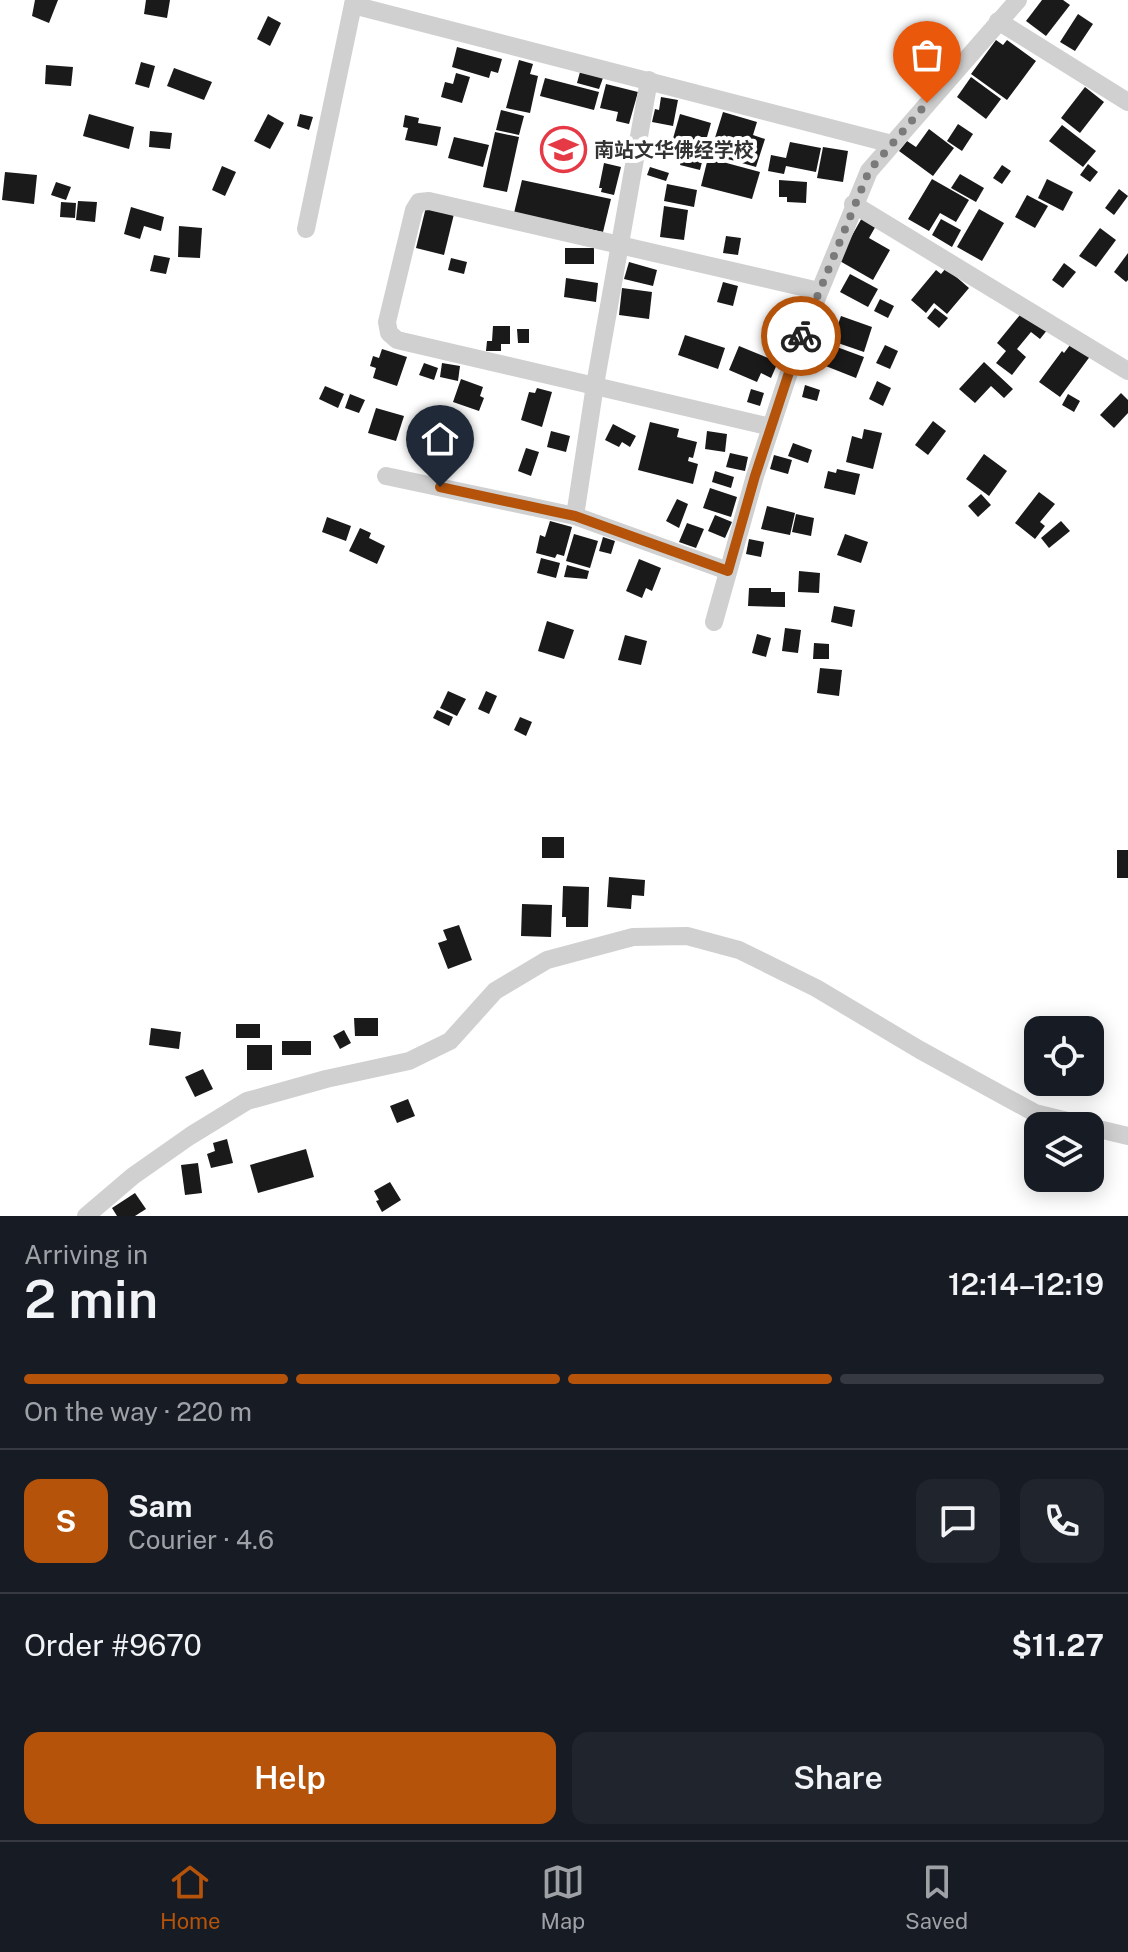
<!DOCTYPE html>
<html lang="en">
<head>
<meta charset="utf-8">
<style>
  :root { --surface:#171b24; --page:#20242c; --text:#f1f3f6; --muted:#9ea1a6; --line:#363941; --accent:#b45309 }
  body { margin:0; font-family:"Public Sans","Noto Sans SC",sans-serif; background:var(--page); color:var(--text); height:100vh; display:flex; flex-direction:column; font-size:30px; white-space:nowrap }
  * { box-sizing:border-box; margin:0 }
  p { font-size:26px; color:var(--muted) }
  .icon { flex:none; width:44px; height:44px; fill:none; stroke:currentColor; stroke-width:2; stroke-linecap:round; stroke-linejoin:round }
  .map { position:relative; height:1216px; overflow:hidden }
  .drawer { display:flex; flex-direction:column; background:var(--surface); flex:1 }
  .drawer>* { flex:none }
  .buttons { position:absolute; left:1024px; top:1016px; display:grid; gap:16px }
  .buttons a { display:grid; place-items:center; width:80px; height:80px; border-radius:16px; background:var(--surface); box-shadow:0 4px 20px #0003; font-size:40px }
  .pin { position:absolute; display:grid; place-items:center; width:68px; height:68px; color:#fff; margin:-82px -34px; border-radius:50% 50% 50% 0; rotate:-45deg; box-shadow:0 0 8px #0007 }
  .pin .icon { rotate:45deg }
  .courier { position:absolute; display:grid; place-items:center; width:80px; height:80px; margin:-40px; border:6px solid #b45309; border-radius:50%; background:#fff; color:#222; box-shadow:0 2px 10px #0007 }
  .head em { font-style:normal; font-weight:600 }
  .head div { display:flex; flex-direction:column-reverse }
  .head { display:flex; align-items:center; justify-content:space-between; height:136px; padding:0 24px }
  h1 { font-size:52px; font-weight:600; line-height:60px }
  .bar { display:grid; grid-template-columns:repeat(4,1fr); gap:12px 8px; align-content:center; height:96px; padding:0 24px }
  .bar i { height:10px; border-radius:6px; background:var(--line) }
  .bar .current { background:var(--accent) }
  .bar p { grid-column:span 4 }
  .line { display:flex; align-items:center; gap:20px; padding:0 24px; border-top:2px solid var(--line) }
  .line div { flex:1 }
  .round { display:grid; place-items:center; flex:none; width:84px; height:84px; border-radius:16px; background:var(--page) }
  .cta { display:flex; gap:16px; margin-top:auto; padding:16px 24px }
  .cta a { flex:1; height:92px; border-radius:16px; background:var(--accent); color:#fff; font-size:32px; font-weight:600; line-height:92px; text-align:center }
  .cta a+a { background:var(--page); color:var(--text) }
  .dock { display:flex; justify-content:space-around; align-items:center; height:112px; border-top:2px solid var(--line); background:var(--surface); font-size:22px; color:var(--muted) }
  .dock a { display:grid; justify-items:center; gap:4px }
  .dock .current { color:var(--accent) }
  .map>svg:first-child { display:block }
</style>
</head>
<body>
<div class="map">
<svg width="1128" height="1216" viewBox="0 0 1128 1216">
  <rect width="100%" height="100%" fill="#fff"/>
  <g fill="#1a1a1a">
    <polygon points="35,0 58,0 49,23 32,16"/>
    <polygon points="146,0 170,0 167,18 144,14"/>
    <polygon points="1042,0 1063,0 1070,5 1046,36 1026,21"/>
    <polygon points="1078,14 1093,24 1075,51 1060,42"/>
    <polygon points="268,16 281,23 270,46 257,39"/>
    <polygon points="996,40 1003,45 1007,40 1036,61 1007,100 971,74"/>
    <polygon points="457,47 502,59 498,73 491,71 489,78 452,67"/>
    <polygon points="519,60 533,64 530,74 538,76 530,113 506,108"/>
    <polygon points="141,62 155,66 149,88 135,84"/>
    <polygon points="46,65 73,67 71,86 45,84"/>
    <polygon points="174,68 212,82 204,100 167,86"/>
    <polygon points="580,72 603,78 599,89 577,83"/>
    <polygon points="456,73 470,77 462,103 441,97 445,82 453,84"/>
    <polygon points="971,77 1001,99 986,119 957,97"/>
    <polygon points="545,78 599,92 594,110 540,96"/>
    <polygon points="606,84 638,92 629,124 616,121 618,112 600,108"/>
    <polygon points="1085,87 1104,102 1080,133 1061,118"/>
    <polygon points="661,97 678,100 673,126 652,122 655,109 659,110"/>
    <polygon points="501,110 524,116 519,135 496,130"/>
    <polygon points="723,112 757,122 753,135 765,139 756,167 710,154"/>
    <polygon points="89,114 134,127 129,149 83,136"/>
    <polygon points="268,114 284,123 270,149 254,141"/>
    <polygon points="300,114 313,117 309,130 297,126"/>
    <polygon points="680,114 711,123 703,151 672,142"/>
    <polygon points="405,115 419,118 418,123 441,127 437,146 405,140 408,128 403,127"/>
    <polygon points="958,124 973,134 962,151 947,141"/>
    <polygon points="1062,125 1096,151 1083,167 1049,141"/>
    <polygon points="929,129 954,148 933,176 899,151 907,141 916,147"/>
    <polygon points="150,131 172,133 170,149 149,147"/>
    <polygon points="495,132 519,137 507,192 483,187"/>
    <polygon points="454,137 489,145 483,167 448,158"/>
    <polygon points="790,142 821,148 816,172 786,166 784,174 768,171 771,155 786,158"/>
    <polygon points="823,147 848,151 843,182 817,178"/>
    <polygon points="685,149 704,154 700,170 680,165"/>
    <polygon points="708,158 760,172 752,199 701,186"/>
    <polygon points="604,163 621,167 614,195 601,192 602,188 599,188"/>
    <polygon points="1088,164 1098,172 1090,182 1080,175"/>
    <polygon points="1002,165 1011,171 1002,184 993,178"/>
    <polygon points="222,166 236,172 225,196 212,190"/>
    <polygon points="650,167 669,173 666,181 647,175"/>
    <polygon points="5,172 37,175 34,204 2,200"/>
    <polygon points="960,174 984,188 976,202 951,188"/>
    <polygon points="932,179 969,200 956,222 940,213 929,231 908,219"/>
    <polygon points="1047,179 1073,192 1063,211 1038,198"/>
    <polygon points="522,180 611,199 603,232 514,213"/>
    <polygon points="779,180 807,182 806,203 787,202 787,197 779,197"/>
    <polygon points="56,182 71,187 66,200 51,195"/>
    <polygon points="667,184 697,190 694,207 664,201"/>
    <polygon points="1119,189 1128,196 1114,215 1105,208"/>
    <polygon points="1027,195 1048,206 1035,228 1015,217"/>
    <polygon points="78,201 97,202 95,222 76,220"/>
    <polygon points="61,202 76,203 75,218 60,217"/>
    <polygon points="664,206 688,210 684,240 660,237"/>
    <polygon points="131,207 164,217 161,231 144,226 140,239 124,234"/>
    <polygon points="426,207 454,214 444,255 416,248"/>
    <polygon points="979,209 1004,223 982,261 957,247"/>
    <polygon points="863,216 877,224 869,238 890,250 873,280 838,260"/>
    <polygon points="941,219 961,230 952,247 932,235"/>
    <polygon points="179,226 202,228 200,258 178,257"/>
    <polygon points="1100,228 1116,240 1096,267 1079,256"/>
    <polygon points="726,236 741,238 738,255 723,253"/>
    <rect x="565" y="248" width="29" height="16"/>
    <polygon points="1128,253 1128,280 1126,282 1114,272"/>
    <polygon points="154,255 170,258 166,274 150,271"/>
    <polygon points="451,258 467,262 464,274 448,270"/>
    <polygon points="629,262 657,270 653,286 624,279"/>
    <polygon points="1064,263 1076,272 1063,288 1052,280"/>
    <polygon points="946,268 969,288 947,314 934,303 926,313 911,300 936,270 941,274"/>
    <polygon points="850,274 878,289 868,307 840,292"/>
    <polygon points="566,278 598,283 596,302 564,297"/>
    <polygon points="723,282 738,286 733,306 717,302"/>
    <polygon points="622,288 652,292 649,319 619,315"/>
    <polygon points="880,299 894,306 888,318 874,311"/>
    <polygon points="935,308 948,318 939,328 927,318"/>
    <polygon points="1024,310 1048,329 1040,339 1031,332 1017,349 1026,357 1012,375 996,363 1006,351 997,343"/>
    <polygon points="841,316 872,327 864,352 832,341"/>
    <polygon points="493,326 510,326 510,344 501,344 501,351 486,351 487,341 492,341"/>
    <polygon points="517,329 529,329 529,343 518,343"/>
    <polygon points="685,335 725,348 718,369 678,355"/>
    <polygon points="1073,341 1091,355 1060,397 1039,382 1062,351 1064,353"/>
    <polygon points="826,343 864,357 856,378 818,363"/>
    <polygon points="885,345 898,351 890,369 876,363"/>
    <polygon points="739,346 778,362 771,378 761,373 757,382 729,370"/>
    <polygon points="382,349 407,357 397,386 373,378 376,368 370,366 373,356 379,358"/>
    <polygon points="984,362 1013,389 1004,398 991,386 975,403 959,389"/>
    <polygon points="424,363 438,368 434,380 419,375"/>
    <polygon points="442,363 460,366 458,381 440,377"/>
    <polygon points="461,379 483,387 480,396 484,398 479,411 453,402"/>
    <polygon points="877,381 891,388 883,406 869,399"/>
    <polygon points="805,385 820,390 817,401 802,397"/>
    <polygon points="325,386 344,394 338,408 319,399"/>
    <polygon points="537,388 552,392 542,427 521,420 529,392 535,393"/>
    <polygon points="751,389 764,393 760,406 747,402"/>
    <polygon points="1121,393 1128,400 1128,413 1114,428 1100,415"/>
    <polygon points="350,394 365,400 359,413 345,408"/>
    <polygon points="1068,394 1080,401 1074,412 1062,405"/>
    <polygon points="376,408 404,416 396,441 368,433"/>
    <polygon points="933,421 946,431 928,455 915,445"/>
    <polygon points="650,422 679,429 677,437 697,442 693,458 689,457 688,461 698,464 693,484 638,470"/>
    <polygon points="613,424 636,436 630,447 622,442 619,447 605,440"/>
    <polygon points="864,429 882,433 873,469 846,462 852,436 862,439"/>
    <polygon points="551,431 570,436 566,452 547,447"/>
    <polygon points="707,431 727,434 725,452 705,449"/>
    <polygon points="793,443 812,450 808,463 788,456"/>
    <polygon points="526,448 539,452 531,476 518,471"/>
    <polygon points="730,453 748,457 745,471 726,467"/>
    <polygon points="984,454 1007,471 989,496 966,479"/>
    <polygon points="774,455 792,460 788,474 770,469"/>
    <polygon points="837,469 860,474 855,495 824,488 828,471 836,473"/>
    <polygon points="715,471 734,477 731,488 712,482"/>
    <polygon points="710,488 737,497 731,517 703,508"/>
    <polygon points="1039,492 1055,504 1040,522 1045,526 1035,539 1015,523"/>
    <polygon points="981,494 991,505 978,517 968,506"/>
    <polygon points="677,499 688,504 679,528 666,521"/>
    <polygon points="767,506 795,513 790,535 761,529"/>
    <polygon points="796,514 814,518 811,536 792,532"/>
    <polygon points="715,515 732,522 725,538 708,531"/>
    <polygon points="327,517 351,526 346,541 322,532"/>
    <polygon points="550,521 572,527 564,556 557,554 555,558 536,553 540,535 545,537"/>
    <polygon points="1061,521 1070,531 1049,548 1041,538"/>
    <polygon points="687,523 704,529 696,548 679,542"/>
    <polygon points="360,528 371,533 369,538 385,546 377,564 349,551"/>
    <polygon points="574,534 598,541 590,568 566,561"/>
    <polygon points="845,534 868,542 861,563 837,555"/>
    <polygon points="603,537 615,541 611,554 599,551"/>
    <polygon points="749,539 764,542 761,557 746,554"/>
    <polygon points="541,558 560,563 556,578 537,573"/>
    <polygon points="639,559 661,568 652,591 646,588 642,598 626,591"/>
    <polygon points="567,565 589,571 587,579 564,577"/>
    <polygon points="799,571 820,573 819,593 798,592"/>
    <polygon points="749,588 771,588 771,592 785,592 785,607 748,606"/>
    <polygon points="834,606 855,610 852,627 831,622"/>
    <polygon points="547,621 574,630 564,659 538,651"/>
    <polygon points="785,628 801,630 798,653 782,651"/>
    <polygon points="757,634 771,638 766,657 752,653"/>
    <polygon points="625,635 647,641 641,665 618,660"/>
    <polygon points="814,643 829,644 829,659 813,659"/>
    <polygon points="820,668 842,670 839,696 817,693"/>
    <polygon points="448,691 466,699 457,716 440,708"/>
    <polygon points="486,691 497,696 489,714 478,709"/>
    <polygon points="437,710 453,717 449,726 433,718"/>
    <polygon points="520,717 532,722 526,736 514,730"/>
    <rect x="542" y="837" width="22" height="21"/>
    <rect x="1117" y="850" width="11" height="28"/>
    <polygon points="609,877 645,880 644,896 632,895 631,909 607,907"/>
    <polygon points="563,886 589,887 588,927 566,927 566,917 562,917"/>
    <polygon points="522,904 552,905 551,937 521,936"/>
    <polygon points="459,925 472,960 448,969 438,943 447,940 443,930"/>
    <polygon points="354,1018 378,1018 378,1036 355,1036"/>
    <rect x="236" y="1024" width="24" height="14"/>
    <polygon points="151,1028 181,1032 179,1049 149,1045"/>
    <polygon points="344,1030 351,1043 340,1049 333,1036"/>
    <rect x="282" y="1041" width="29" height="14"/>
    <rect x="247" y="1045" width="25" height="25"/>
    <polygon points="203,1069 213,1089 195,1097 185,1077"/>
    <polygon points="408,1099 415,1116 397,1123 390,1106"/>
    <polygon points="227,1139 233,1163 211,1168 207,1154 215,1151 213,1143"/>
    <polygon points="306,1149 314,1177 258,1193 250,1165"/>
    <polygon points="198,1163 202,1193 185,1195 181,1165"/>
    <polygon points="390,1182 401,1200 382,1212 376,1201 379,1200 374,1191"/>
    <polygon points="135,1193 146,1209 135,1216 117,1216 112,1208"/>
  </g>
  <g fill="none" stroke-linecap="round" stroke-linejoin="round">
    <g stroke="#d0d0d0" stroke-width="18">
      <polyline points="353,5 892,144"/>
      <polyline points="998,21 1128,102"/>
      <polyline points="853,204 1128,371"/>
      <polyline points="306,229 354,0"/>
      <polyline points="771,427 397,340 389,333 387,322 414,210 419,202 429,201 819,291"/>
      <polyline points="386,476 575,516 728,571"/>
      <polyline points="575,516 595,385 649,80"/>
      <polyline points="714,622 755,476 800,339 869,171 1018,0"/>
      <polyline points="1090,1127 1128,1136"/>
      <polyline points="86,1216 133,1176 190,1136 247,1101 326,1079 409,1061 450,1041 495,991 547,960 633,937 687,936 739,950 816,988 920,1050 1035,1113 1088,1126"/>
    </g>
  </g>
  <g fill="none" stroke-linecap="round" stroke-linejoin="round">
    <polyline stroke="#7a7a7a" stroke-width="8" stroke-dasharray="0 14.4" points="801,336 869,171 927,103"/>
    <polyline stroke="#b45309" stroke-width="10" points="440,487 575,516 728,571 755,476 801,336"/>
  </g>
  <defs>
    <symbol id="school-ring" viewBox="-11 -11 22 22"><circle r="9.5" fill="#fff" stroke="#e63946" stroke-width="1.5"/><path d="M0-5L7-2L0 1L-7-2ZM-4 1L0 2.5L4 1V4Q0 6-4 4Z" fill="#e63946"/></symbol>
  </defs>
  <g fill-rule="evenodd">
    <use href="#school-ring" x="538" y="124" width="51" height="51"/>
  </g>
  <g text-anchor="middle" stroke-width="8" stroke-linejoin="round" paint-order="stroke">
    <g font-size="20" font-weight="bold" fill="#333" stroke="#fff" text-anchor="start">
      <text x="594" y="157">南站文华佛经学校</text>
    </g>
  </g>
</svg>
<div class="buttons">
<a><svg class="icon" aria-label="locate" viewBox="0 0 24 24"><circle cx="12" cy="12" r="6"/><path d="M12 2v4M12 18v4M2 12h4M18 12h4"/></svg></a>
<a><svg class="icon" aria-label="layers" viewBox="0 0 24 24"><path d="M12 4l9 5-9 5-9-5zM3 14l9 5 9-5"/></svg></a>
</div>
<div class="pin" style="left:927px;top:103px;background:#ea580c"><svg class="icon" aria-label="bag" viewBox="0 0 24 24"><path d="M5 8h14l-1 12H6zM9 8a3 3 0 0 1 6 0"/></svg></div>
<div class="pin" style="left:440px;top:487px;background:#1f2937"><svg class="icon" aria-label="home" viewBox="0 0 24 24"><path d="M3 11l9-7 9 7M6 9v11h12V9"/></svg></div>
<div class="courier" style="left:801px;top:336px"><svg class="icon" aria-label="bike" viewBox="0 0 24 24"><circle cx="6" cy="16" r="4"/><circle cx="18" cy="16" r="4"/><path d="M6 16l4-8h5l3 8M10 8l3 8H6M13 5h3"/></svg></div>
</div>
<section class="drawer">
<div class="head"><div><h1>2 min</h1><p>Arriving in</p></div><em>12:14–12:19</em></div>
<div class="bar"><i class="current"></i><i class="current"></i><i class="current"></i><i></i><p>On the way · 220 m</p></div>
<div class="line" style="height:144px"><b class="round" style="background:var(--accent);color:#fff">S</b><div><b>Sam</b><p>Courier · 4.6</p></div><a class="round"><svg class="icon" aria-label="chat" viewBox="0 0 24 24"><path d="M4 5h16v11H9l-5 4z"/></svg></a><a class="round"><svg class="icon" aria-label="phone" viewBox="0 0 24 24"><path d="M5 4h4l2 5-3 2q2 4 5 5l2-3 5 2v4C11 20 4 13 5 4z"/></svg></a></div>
<div class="line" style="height:104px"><div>Order #9670</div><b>$11.27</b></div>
<div class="cta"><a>Help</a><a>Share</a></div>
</section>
<nav class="dock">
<a class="current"><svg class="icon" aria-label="home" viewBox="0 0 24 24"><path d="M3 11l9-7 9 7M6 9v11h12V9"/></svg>Home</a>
<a><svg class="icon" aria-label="map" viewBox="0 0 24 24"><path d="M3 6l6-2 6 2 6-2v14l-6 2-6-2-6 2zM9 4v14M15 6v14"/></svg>Map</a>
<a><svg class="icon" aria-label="saved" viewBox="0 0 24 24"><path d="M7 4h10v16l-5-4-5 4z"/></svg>Saved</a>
</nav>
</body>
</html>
